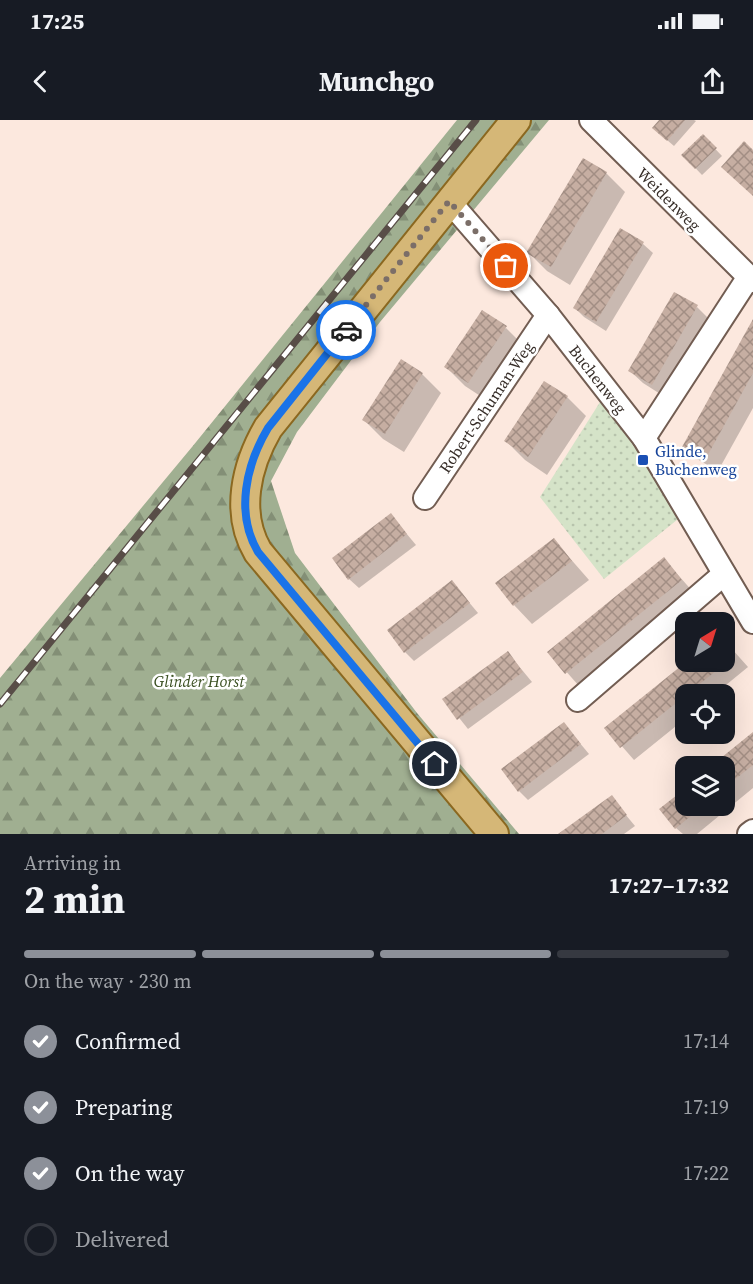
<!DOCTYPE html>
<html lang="en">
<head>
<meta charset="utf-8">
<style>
  :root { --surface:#171b24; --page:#20242c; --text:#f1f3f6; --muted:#9ea1a6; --line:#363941; --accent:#8c9099 }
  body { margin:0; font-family:"Source Serif 4",serif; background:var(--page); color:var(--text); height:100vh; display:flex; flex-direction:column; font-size:22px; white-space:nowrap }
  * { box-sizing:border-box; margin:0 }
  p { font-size:20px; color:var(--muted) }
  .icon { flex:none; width:33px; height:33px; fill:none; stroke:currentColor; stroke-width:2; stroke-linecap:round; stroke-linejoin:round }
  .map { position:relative; height:714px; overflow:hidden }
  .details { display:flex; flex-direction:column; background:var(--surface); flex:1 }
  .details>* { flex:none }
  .needle { width:39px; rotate:38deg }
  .buttons { position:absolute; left:675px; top:492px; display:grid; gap:12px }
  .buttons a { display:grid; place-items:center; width:60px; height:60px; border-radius:12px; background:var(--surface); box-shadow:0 6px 24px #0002; font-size:30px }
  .pin { position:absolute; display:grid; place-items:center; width:51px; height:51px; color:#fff; margin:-26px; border:3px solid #fff; border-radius:50%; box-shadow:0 2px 6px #0007 }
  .courier { position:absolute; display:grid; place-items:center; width:60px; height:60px; margin:-30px; border:4px solid #1a73e8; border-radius:50%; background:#fff; color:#222; box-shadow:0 2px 8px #0007 }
  .summary em { font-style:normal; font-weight:700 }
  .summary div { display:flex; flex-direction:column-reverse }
  .summary { display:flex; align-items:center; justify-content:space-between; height:102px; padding:0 24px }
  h1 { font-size:39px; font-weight:700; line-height:45px }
  .bar { display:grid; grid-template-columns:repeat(4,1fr); gap:9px 6px; align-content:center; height:72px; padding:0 24px }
  .bar i { height:8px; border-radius:4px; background:var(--line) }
  .bar .current { background:var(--accent) }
  .bar p { grid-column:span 4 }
  ol { padding:0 24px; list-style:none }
  li { display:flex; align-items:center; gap:18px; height:66px }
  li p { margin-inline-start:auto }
  li .icon { padding:6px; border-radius:50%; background:var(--accent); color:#fff; stroke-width:4 }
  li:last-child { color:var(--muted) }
  li i { width:33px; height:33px; border:3px solid var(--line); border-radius:50% }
  .status { display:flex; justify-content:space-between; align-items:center; height:42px; padding:0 30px; background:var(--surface); direction:ltr }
  .status svg { height:16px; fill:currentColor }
  header { display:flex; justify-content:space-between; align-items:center; height:78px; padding:0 24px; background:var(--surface); font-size:27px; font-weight:700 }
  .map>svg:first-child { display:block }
</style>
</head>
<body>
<div class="status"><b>17:25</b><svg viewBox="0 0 49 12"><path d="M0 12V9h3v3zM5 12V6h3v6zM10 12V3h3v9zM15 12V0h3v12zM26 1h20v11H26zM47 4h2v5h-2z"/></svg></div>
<header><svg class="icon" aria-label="back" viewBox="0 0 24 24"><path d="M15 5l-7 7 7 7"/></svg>Munchgo<svg class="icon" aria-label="share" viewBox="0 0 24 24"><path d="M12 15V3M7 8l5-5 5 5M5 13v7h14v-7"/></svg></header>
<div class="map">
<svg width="753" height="714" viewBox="0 0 753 714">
  <defs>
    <pattern id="grass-dots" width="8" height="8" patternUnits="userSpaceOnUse" patternTransform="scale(1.5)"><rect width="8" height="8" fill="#d5e3c8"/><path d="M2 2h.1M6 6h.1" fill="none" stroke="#b7c3ac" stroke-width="1.8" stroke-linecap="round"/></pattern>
    <pattern id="forest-firs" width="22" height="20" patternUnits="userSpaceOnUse" patternTransform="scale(1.5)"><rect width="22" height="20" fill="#a0af91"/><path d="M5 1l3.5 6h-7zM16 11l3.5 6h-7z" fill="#838f76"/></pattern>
    <pattern id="building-cross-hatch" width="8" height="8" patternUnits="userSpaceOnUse" patternTransform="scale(1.5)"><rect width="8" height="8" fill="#c6aea2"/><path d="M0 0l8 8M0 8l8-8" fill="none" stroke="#a28e84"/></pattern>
  </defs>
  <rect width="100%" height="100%" fill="#fce8de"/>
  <polygon fill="url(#grass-dots)" points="607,271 688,391 604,459 540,377"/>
  <polygon fill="url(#forest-firs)" points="457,0 549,0 380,202 297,312 271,361 295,433 417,593 519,714 0,714 0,558 192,327"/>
  <g fill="#0003">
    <polygon points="661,0 694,0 696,1 674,26 660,14"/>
    <polygon points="703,16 722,36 702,55 683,35"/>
    <polygon points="584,40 606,53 625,72 570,165 547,151 528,132"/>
    <polygon points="643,124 653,133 606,211 584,197 575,188"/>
    <polygon points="697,187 710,200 665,277 643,263 630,251"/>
    <polygon points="753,202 753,288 718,351 697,339 684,327"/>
    <polygon points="506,208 524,226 488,281 465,266 446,247"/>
    <polygon points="401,241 422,254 441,273 404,332 383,319 364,300"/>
    <polygon points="545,263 567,277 586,296 547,355 525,340 506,321"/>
    <polygon points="391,395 416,425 359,468 349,459"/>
    <polygon points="554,420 589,460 532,504 514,485"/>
    <polygon points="664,439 694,473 579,566 549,532"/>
    <polygon points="452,462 478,493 414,541 405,532"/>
    <polygon points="724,520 748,547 715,574 686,574 686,598 634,640 606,608 688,542 724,542"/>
    <polygon points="508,533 532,562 468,609 444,579"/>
    <polygon points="564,604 589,634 528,680 519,671"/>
    <polygon points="753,614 753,668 697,714 683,714 676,708 686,686 724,686 724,646 714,646"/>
    <polygon points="611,677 635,706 624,714 561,714"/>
  </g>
  <g fill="url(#building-cross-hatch)">
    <polygon points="659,0 685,0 667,21 652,8"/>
    <polygon points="703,14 717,28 695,49 681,35"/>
    <polygon points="744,21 753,30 753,76 721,47"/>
    <polygon points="583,38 607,52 551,147 526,133"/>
    <polygon points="620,108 644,122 596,202 573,188"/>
    <polygon points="674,172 698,185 652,265 628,251"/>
    <polygon points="482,190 507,206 468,263 444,247"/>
    <polygon points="753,199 753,253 705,340 682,327"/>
    <polygon points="401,239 423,253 385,314 362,300"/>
    <polygon points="544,261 568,276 528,337 504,321"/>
    <polygon points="391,393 407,414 348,460 332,438"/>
    <polygon points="554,418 572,441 513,486 495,463"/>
    <polygon points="664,437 682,460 565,554 547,532"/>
    <polygon points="452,460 470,483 404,533 387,510"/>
    <polygon points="508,531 523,552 457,600 442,579"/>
    <polygon points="686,542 727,542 620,628 604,608"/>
    <polygon points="564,602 581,624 518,672 501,649"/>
    <polygon points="753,612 753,645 724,668 724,646 711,646"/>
    <polygon points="686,668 686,686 703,686 675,709 659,689"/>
    <polygon points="612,675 627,695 602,714 558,714"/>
  </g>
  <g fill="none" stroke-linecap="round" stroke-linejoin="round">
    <defs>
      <g id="minor">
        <polyline points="591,0 753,161"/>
        <polyline points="449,81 548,195 644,318 753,502"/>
        <polyline points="644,318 748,158"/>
        <polyline points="425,378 548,195"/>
        <polyline points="578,580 724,454"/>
        <polyline points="749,714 753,711"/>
      </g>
      <path id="major" d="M 494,714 L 258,432 C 235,393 246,346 268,308 L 516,0"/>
    </defs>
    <use href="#minor" stroke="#725d52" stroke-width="26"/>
    <use href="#major" stroke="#8b6820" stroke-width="32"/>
    <use href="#minor" stroke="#fff" stroke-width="22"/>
    <use href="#major" stroke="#d5b777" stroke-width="28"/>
    <defs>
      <polyline id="rail" points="0,584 476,0"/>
    </defs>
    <use href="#rail" stroke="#584d47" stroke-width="7"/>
    <use href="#rail" stroke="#fff" stroke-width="4.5" stroke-dasharray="14" stroke-linecap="butt"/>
  </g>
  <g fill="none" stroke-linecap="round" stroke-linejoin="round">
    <polyline stroke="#7b6e68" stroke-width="6" stroke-dasharray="0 10.8" points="346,210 449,81 506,146"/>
    <path stroke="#1a73e8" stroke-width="8" d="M 346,210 L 268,308 C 246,345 235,393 258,432 L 435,644"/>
  </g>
  <rect fill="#1a4fb4" stroke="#fff" stroke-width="2" x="637" y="334" width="12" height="12" rx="3"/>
  <g text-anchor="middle" stroke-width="5" stroke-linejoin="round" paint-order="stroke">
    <g font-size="16" fill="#362d28" stroke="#fff">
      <text transform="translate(669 79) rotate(45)" y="6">Weidenweg</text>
      <text transform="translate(598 259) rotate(52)" y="6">Buchenweg</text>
      <text transform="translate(486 287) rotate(-56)" y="6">Robert-Schuman-Weg</text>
    </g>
    <g font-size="16" fill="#164399" stroke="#fff" text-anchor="start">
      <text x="655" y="337">Glinde,<tspan x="655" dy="18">Buchenweg</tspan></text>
    </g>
    <g font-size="16" font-style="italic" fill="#3b5022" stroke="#fff">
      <text x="199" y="567">Glinder Horst</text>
    </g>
  </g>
</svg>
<div class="buttons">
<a><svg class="needle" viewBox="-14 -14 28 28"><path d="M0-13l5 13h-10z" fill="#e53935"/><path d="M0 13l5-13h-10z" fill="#9ea1a6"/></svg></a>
<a><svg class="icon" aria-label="locate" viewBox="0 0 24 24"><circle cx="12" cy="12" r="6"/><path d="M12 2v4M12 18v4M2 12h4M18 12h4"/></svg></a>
<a><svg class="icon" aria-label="layers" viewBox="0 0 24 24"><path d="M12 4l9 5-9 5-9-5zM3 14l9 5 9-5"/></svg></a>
</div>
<div class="pin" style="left:506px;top:146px;background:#ea580c"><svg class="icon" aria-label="bag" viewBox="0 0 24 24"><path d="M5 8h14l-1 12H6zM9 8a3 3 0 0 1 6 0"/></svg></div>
<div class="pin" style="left:435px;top:644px;background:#1f2937"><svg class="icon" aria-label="home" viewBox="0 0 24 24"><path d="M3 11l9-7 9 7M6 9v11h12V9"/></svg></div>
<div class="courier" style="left:346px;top:210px"><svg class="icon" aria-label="car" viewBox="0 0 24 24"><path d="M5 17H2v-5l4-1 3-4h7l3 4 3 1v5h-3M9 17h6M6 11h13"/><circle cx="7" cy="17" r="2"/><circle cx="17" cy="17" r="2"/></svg></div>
</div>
<section class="details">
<div class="summary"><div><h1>2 min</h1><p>Arriving in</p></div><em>17:27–17:32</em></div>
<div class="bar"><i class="current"></i><i class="current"></i><i class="current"></i><i></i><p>On the way · 230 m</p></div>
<ol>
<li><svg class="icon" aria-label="check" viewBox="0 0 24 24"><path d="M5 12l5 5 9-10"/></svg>Confirmed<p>17:14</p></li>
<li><svg class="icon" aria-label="check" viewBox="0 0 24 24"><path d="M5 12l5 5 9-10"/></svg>Preparing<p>17:19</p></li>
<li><svg class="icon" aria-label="check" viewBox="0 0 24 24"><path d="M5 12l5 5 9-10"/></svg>On the way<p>17:22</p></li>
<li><i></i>Delivered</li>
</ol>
</section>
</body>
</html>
